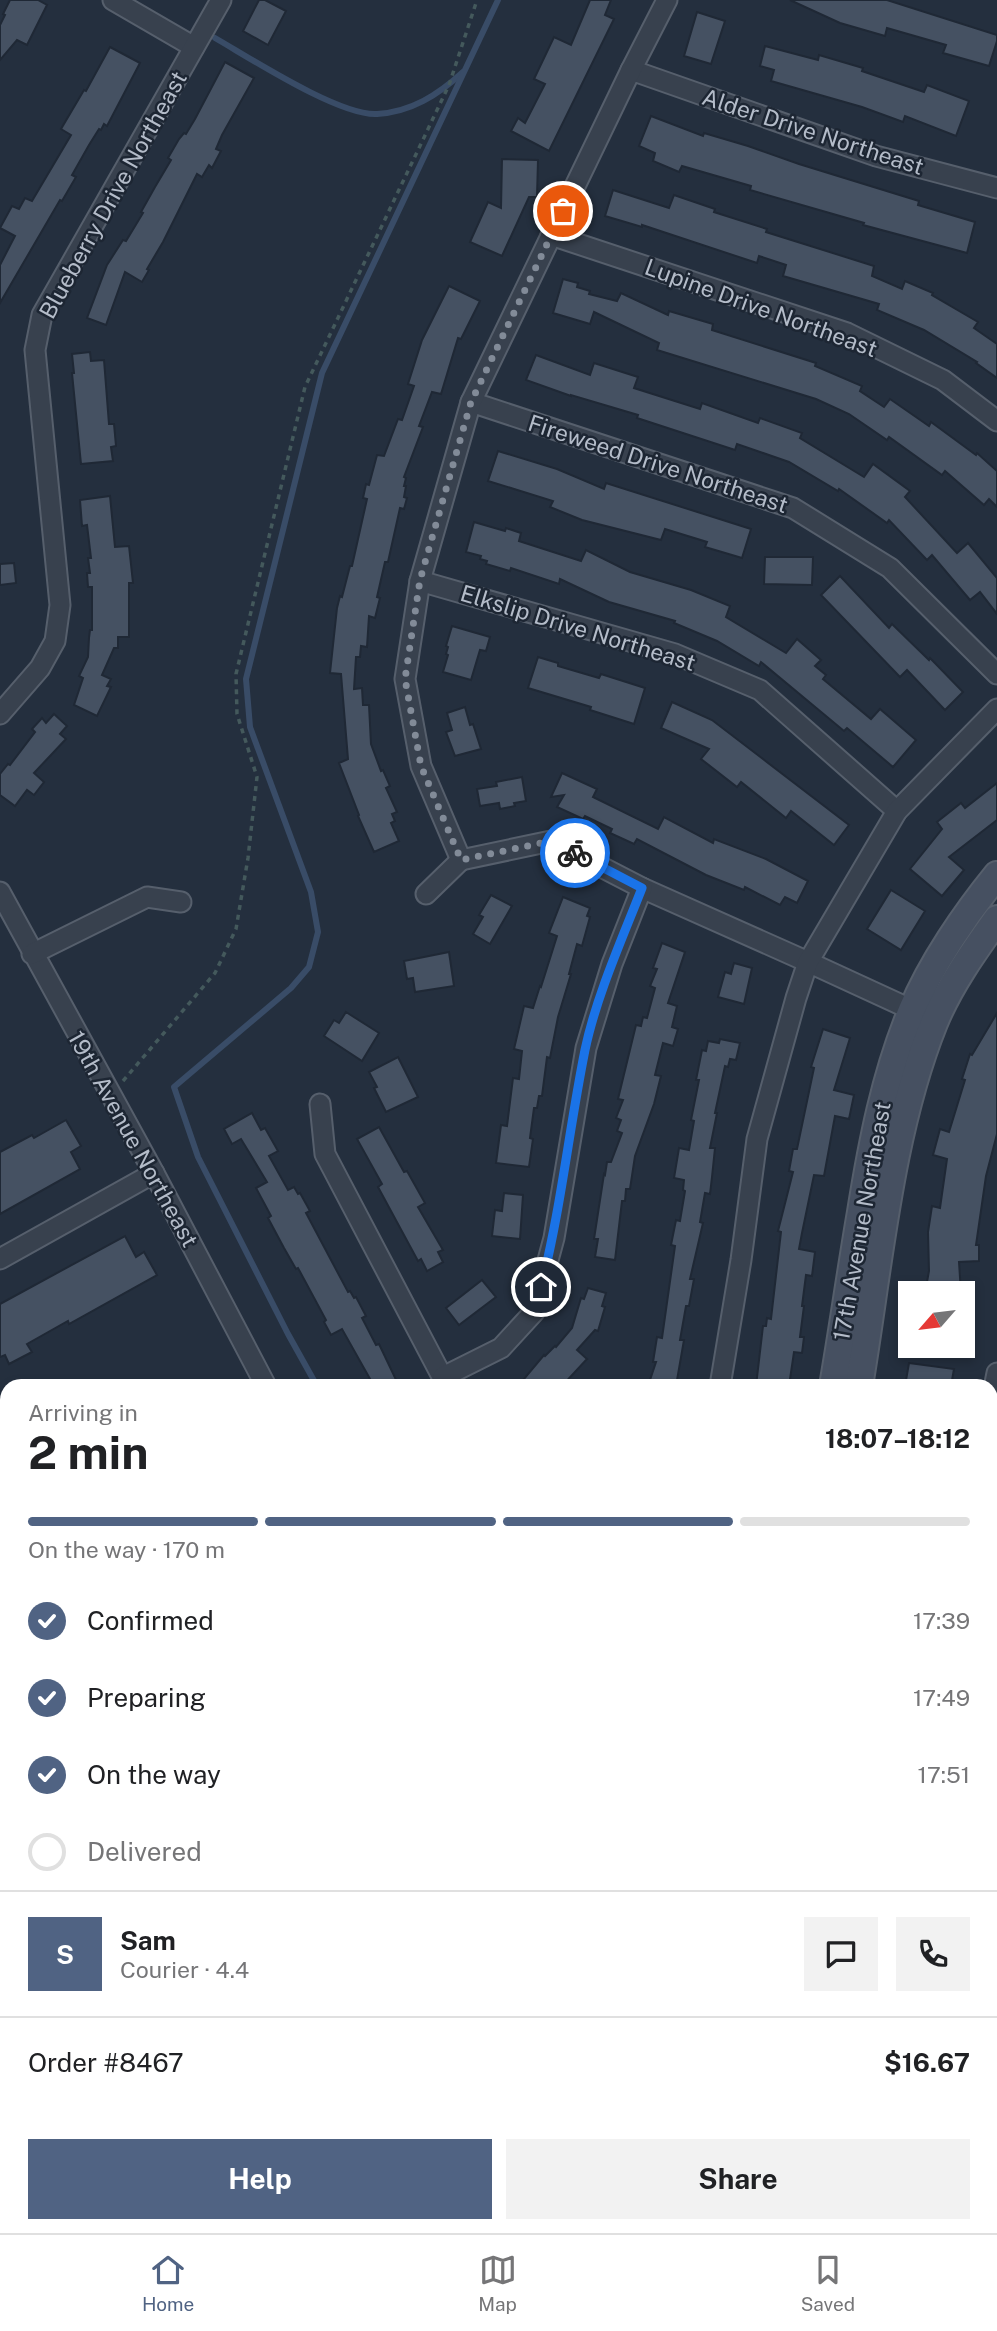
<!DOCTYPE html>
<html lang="en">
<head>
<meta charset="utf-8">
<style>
  :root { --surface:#fff; --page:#f2f2f2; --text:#202124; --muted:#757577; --line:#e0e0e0; --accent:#506383 }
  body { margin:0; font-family:"Public Sans",sans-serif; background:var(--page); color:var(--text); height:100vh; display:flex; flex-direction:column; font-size:26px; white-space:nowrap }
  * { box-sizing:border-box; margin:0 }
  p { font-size:23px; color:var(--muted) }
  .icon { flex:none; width:38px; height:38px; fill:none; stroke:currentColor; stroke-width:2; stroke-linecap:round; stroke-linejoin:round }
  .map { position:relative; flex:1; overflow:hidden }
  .panel { position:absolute; left:0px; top:1379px; width:998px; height:854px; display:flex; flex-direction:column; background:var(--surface); border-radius:21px 21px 0 0; box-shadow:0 4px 10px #0003 }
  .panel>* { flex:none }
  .needle { width:46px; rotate:242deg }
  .tools { position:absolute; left:898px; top:1281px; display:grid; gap:14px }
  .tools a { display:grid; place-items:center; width:77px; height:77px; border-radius:0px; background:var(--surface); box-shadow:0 4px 10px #0003; font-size:35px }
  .pin { position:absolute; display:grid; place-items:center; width:60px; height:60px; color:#fff; margin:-30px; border:4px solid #fff; border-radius:50%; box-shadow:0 2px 7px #0007 }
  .courier { position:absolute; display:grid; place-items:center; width:70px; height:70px; margin:-35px; border:5px solid #1a73e8; border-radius:50%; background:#fff; color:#222; box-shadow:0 2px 9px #0007 }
  .head em { font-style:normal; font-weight:700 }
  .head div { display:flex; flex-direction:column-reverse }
  .head { display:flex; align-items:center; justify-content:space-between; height:119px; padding:0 28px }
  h1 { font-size:46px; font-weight:700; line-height:52px }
  .bar { display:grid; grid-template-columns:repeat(4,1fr); gap:10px 7px; align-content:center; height:84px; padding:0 28px }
  .bar i { height:9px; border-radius:5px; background:var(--line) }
  .bar .on { background:var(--accent) }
  .bar p { grid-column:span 4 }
  .line { display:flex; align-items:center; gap:18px; padding:0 28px; border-top:2px solid var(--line) }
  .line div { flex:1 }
  .round { display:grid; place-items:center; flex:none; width:74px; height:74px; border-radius:0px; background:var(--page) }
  ol { padding:0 28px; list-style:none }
  li { display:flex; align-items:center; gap:21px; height:77px }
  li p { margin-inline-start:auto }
  li .icon { padding:7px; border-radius:50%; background:var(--accent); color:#fff; stroke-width:4 }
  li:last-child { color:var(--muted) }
  li i { width:38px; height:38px; border:4px solid var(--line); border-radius:50% }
  .button { display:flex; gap:14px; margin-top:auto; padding:14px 28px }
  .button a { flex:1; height:80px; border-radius:0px; background:var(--accent); color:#fff; font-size:28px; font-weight:700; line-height:80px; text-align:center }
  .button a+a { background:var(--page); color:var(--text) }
  .tab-bar { display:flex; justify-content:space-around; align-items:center; height:98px; border-top:2px solid var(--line); background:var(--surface); font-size:19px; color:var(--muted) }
  .tab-bar a { display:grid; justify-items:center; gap:4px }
  .tab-bar .on { color:var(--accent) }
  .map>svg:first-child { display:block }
</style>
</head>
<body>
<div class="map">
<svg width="997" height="2233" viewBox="0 0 997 2233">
  <rect width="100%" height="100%" fill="#242f3e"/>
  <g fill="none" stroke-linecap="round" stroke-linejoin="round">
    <g stroke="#394c67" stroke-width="6">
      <path d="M 215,38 C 250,58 339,116 377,114 C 411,112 438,95 463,72"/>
      <polyline points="317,1386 288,1334 198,1157 174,1087 291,988 309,967 318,932 311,892 250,727 246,679 322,373 498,0"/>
      <polyline points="0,2153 7,2177"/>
      <polyline points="21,2226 23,2233"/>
    </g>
  </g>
  <g fill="#455162" stroke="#1f2835" stroke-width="2">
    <polygon points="10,0 38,0 47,5 27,45 17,40 0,60 0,25 5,15 3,14"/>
    <polygon points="259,0 265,0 286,11 268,45 243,31"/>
    <polygon points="590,0 611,0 605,15 614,19 549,151 511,131 518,118 525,123 545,84 534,79 554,37 571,45"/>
    <polygon points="790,0 887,0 997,35 997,41 989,66 943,53 946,45 887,28 885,36 840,23"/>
    <polygon points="697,12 725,21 711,64 684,56"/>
    <polygon points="765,46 818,60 819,55 863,68 862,71 924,92 927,85 969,101 956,136 905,116 903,122 862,107 771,81 774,70 760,66"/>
    <polygon points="110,47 140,63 107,126 104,124 101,130 99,129 89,145 72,175 76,177 62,201 60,200 0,303 0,265 15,236 0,228 12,206 19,209 25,198 32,201 71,135 61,129 84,90 86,91"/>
    <polygon points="225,62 254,78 222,135 216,149 221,151 212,168 209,165 202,177 197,174 163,242 147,269 149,270 142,282 125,272 106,325 87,318 107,265 123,240 126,241 143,213 141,212 155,187 171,160 168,158 179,139 184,133 186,134 195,119"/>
    <polygon points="651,116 703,136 704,133 748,146 799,164 919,201 918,205 975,222 967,253 863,225 864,223 750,190 751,186 682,166 679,172 653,161 655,153 639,146"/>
    <polygon points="502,159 538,160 537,197 529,197 502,256 470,242 488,202 501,208"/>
    <polygon points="613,190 669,208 674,195 715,209 714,212 767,229 766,232 874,266 872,276 902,289 905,281 933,293 932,295 978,322 974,328 997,344 997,378 976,363 977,362 924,330 877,310 879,304 783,276 786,265 759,256 757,263 642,225 642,227 605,216"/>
    <polygon points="563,279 578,283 577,287 590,291 589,294 617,301 621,293 668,315 669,311 713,324 712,330 816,363 815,366 862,386 860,391 884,407 890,399 929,426 931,422 976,455 977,453 997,471 997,507 989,499 984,505 945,471 942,475 889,437 887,440 849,414 816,399 657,350 659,343 594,312 590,324 553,313"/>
    <polygon points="449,286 480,301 461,339 458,338 441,394 432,392 419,426 423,427 404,477 406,478 404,486 406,486 404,497 407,498 404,509 400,508 388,562 385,562 377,597 380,598 375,618 369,616 367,647 361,646 360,657 356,657 354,689 362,688 363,705 369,705 371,744 381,771 383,770 390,786 386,788 397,812 392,814 395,821 391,823 399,841 374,852 358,816 359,815 339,763 348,759 341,674 330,673 337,608 340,596 342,597 350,566 352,566 367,499 363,498 366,484 369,485 377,455 384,456 398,419 402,420 414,386 408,384 422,340"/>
    <polygon points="90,352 91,361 104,360 109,424 114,424 116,446 111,447 113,461 81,464 72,373 74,373 72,354"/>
    <polygon points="536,355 590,375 594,363 638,377 634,388 700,409 702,403 758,423 760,418 802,433 800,438 864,477 873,464 910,491 905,497 957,553 968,543 997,578 997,614 980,592 970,600 932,555 927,560 889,520 887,523 839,489 838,491 789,462 737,444 735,450 637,418 638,415 571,395 571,396 526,380"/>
    <polygon points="498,451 557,469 604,489 606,483 751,529 742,558 705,547 707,542 665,529 661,540 582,520 550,507 553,501 488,481"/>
    <polygon points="110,496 115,547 129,546 133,583 129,583 129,637 118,637 118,648 114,648 102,675 111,679 107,686 111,687 97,716 74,705 83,678 79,676 88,657 89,638 90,630 92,630 92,587 88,587 87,573 90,573 88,558 91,558 87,525 82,526 80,500"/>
    <polygon points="474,522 505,531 506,528 521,533 519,541 581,561 586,550 630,572 691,590 730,606 726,617 786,653 797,639 821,660 815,666 826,675 823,679 871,719 880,709 916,740 893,767 847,728 844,731 761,662 759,666 717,641 674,623 675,621 609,602 560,579 559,584 511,568 510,571 486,564 487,561 480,559 481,556 466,552"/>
    <polygon points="765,557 813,557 812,585 764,584"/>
    <polygon points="14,563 16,583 0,585 0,564"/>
    <polygon points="840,576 889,628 892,624 929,660 930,658 963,692 945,710 907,670 900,677 821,595"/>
    <polygon points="452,626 490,637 486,651 480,650 471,680 443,672 448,655 446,654 448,647 446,646"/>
    <polygon points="538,657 558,663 558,666 599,678 601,674 645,688 634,724 590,710 591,707 528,688"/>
    <polygon points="672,702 712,720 849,825 834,845 791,811 786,818 741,782 737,787 701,759 709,749 661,728"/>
    <polygon points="465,707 470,725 473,724 481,749 455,756 446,732 452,730 447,713"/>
    <polygon points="54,714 67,726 60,734 66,739 34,773 44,782 34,795 27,790 15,806 0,795 0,774 8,764 10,765 35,732 32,729 42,718 46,723"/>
    <polygon points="562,773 597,789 593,797 658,829 664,817 713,843 714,839 766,859 808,881 797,903 785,897 780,905 745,887 744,890 706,875 637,839 634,844 610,833 612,829 585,816 583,819 557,807 564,795 551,797"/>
    <polygon points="522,777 526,801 514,803 515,806 500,809 499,803 480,806 477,789 497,786 496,782"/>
    <polygon points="997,783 997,820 949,857 964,870 942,896 910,869 942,829 937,822 961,803 965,808"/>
    <polygon points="891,890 925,911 901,950 867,929"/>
    <polygon points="491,895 512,906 490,944 473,934 483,917 479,915"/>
    <polygon points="563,897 590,908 587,916 590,917 582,946 577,944 569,974 571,974 558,1017 550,1058 547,1057 542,1096 539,1096 537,1108 534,1108 530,1138 533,1139 529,1167 496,1163 501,1125 507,1126 513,1078 519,1079 522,1051 514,1049 524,1006 533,1008 540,986 541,987 557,936 549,933"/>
    <polygon points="662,943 685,952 668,1003 677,1006 672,1027 678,1029 673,1046 663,1043 655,1075 661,1076 654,1104 635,1156 630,1189 626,1189 625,1201 622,1201 615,1260 595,1257 598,1239 594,1239 604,1174 605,1175 607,1162 611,1162 622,1133 617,1131 621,1120 616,1118 623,1100 618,1099 636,1025 641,1026 643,1017 647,1018 655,988 650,986 657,969 653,968"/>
    <polygon points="449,952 454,986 415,992 413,978 407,979 404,961"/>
    <polygon points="734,963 752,968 744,1004 718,997 725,972 731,974"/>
    <polygon points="346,1012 379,1033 362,1061 324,1036 334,1020 339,1023"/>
    <polygon points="997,1013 997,1134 986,1176 976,1245 979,1245 979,1261 959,1262 961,1293 925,1293 929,1271 928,1232 932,1206 940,1208 947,1159 933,1155 940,1129 949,1132 965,1080 962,1079 970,1054 972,1055"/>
    <polygon points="823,1029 850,1038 834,1090 854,1095 849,1119 835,1116 824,1176 814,1175 802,1233 799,1249 815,1252 812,1276 806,1275 802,1306 804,1306 800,1337 804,1337 802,1353 794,1352 789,1386 756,1386 763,1326 766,1326 767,1318 771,1319 781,1232 778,1231 793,1172 789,1171 793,1149 797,1149 814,1068 811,1067"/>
    <polygon points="720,1039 740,1043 736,1060 730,1059 728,1067 725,1066 715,1113 717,1113 710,1148 715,1148 712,1177 710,1194 705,1193 700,1222 703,1223 690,1279 694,1279 689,1306 686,1306 680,1340 684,1340 676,1386 648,1386 656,1362 653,1362 657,1337 662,1338 675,1246 671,1245 676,1220 680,1221 685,1191 683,1190 684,1180 674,1178 679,1148 689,1150 694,1121 691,1120 699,1080 696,1080 702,1050 706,1051 708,1041 719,1043"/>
    <polygon points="398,1057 418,1097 386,1112 374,1088 377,1087 369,1072"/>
    <polygon points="252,1113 261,1130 265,1128 278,1151 269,1156 288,1190 294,1187 298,1194 300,1193 310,1211 306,1213 348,1292 350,1291 354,1298 356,1297 366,1316 362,1318 376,1345 379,1344 399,1386 374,1386 342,1329 331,1335 324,1322 326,1320 298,1268 296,1269 284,1248 268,1218 271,1216 256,1188 267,1182 241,1139 232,1144 224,1129"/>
    <polygon points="66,1120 81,1146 71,1152 80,1169 0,1214 0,1152 32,1135 34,1138"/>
    <polygon points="379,1127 404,1172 407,1171 425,1203 418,1207 443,1250 438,1252 443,1262 427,1271 421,1259 418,1261 378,1187 382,1184 357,1139"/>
    <polygon points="504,1193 523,1195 520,1239 492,1236 495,1210 502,1211"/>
    <polygon points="125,1236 136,1257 144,1252 157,1275 69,1324 68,1321 27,1344 32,1352 9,1364 5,1355 0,1357 0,1304"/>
    <polygon points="482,1280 496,1297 459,1325 446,1308"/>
    <polygon points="588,1288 606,1293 602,1306 605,1307 598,1331 595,1330 577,1350 587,1359 562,1386 518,1386 544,1355 545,1356 555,1346 556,1347 572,1328 581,1298 584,1299"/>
    <polygon points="909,1363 954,1369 951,1386 905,1386"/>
  </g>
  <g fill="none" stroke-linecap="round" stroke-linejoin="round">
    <defs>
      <g id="street">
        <polyline points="113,0 194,47"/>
        <polyline points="631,70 876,156 997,188"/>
        <polyline points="551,235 847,333 943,380 997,421"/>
        <polyline points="471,402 793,508 890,568 997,674"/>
        <polyline points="420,581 675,654 760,690 897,811"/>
        <polyline points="0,714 40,668 55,641 60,605 35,350 42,315 221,0"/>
        <polyline points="461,860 421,766 405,679 420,581 471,402 631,70 667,0"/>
        <polyline points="461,860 551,841 642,888 808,962 923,1015"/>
        <polyline points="0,892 154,1173 266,1386"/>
        <polyline points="426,894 461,860"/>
        <polyline points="32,954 147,897 181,902"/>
        <polyline points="320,1104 325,1154 447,1386"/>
        <polyline points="0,1259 154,1173"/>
        <polyline points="443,1377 501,1348 534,1312 554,1238 586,1048 612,964 642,888"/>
        <polyline points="720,1386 741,1260 757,1139 796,998 808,962 897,811 997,709"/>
        <polyline points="990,1408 997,1373"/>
        <polyline points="990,1496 997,1498"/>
        <polyline points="990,1721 997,1731"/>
        <polyline points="990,1895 997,1892"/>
        <polyline points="990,2056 997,2053"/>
        <polyline points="275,2226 278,2233"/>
        <polyline points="327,2233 340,2226"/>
        <polyline points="663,2233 675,2226"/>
      </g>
      <g id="secondary">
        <path d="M 833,1386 C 843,1328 851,1270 861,1212 C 872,1143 885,1075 912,1010 C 931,964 966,913 997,875"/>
        <path d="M 859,1386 C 879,1267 889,1135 934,1023 C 949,986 974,951 997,919"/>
      </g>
    </defs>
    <use href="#street" stroke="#565f6c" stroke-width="23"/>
    <use href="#secondary" stroke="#565f6c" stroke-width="30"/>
    <polyline stroke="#44595c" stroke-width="3.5" stroke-dasharray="5 5" stroke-linecap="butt" points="123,1081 215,973 236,929 248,858 257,777 237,714 236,674 305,387 449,85 477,0"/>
    <use href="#street" stroke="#38414e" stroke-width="19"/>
    <use href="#secondary" stroke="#465061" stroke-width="26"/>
  </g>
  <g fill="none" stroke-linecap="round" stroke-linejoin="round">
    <polyline stroke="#828b98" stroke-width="7" stroke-dasharray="0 12.6" points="563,211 471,402 420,580 405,679 421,766 461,860 551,841 575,853"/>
    <path stroke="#1a73e8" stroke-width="9" d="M 541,1287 C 561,1209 569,1129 585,1050 C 596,997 622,939 642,888 L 575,853"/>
  </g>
  <g text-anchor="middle" stroke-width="5" stroke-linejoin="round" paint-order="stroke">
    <g font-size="23" fill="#b4bcc9" stroke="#1d2633">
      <text transform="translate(813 132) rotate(18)" y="8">Alder Drive Northeast</text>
      <text transform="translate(113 195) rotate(-61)" y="8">Blueberry Drive Northeast</text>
      <text transform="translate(761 308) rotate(20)" y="8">Lupine Drive Northeast</text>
      <text transform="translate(658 464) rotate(18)" y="8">Fireweed Drive Northeast</text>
      <text transform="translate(578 628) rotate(17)" y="8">Elkslip Drive Northeast</text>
      <text transform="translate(133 1139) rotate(61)" y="8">19th Avenue Northeast</text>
      <text transform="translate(862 1221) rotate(-80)" y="8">17th Avenue Northeast</text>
    </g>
  </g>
</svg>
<div class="tools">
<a><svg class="needle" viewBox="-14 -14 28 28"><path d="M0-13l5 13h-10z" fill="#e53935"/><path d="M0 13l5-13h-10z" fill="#757577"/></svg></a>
</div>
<div class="pin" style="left:563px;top:211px;background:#ea580c"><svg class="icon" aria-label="bag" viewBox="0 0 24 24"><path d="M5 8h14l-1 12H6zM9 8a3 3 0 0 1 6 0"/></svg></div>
<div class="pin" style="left:541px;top:1287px;background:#1f2937"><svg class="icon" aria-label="home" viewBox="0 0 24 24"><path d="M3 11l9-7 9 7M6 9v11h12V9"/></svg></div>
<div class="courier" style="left:575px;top:853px"><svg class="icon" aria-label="bike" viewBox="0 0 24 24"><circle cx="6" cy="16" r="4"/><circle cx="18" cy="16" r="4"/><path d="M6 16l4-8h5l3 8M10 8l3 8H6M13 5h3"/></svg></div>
<section class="panel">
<div class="head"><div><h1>2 min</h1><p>Arriving in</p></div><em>18:07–18:12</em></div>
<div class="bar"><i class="on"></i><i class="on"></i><i class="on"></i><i></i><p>On the way · 170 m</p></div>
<ol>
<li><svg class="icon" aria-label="check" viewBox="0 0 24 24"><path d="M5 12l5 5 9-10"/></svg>Confirmed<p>17:39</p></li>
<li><svg class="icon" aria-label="check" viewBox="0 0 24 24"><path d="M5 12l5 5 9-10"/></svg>Preparing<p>17:49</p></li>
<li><svg class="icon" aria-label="check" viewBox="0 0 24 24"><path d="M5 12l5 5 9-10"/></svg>On the way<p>17:51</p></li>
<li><i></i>Delivered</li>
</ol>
<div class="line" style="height:126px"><b class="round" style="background:var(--accent);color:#fff">S</b><div><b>Sam</b><p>Courier · 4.4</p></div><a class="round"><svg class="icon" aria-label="chat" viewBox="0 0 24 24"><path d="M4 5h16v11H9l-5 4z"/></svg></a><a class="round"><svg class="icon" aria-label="phone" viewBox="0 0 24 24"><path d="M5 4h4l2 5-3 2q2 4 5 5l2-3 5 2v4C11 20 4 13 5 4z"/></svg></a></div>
<div class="line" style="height:91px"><div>Order #8467</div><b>$16.67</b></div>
<div class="button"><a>Help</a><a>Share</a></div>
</section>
</div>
<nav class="tab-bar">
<a class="on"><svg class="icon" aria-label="home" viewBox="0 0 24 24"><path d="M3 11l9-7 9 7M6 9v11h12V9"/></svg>Home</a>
<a><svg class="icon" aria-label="map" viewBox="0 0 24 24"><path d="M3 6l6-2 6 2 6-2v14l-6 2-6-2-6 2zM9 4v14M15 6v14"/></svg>Map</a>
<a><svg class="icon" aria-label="saved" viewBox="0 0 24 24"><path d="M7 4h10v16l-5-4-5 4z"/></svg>Saved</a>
</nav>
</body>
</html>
